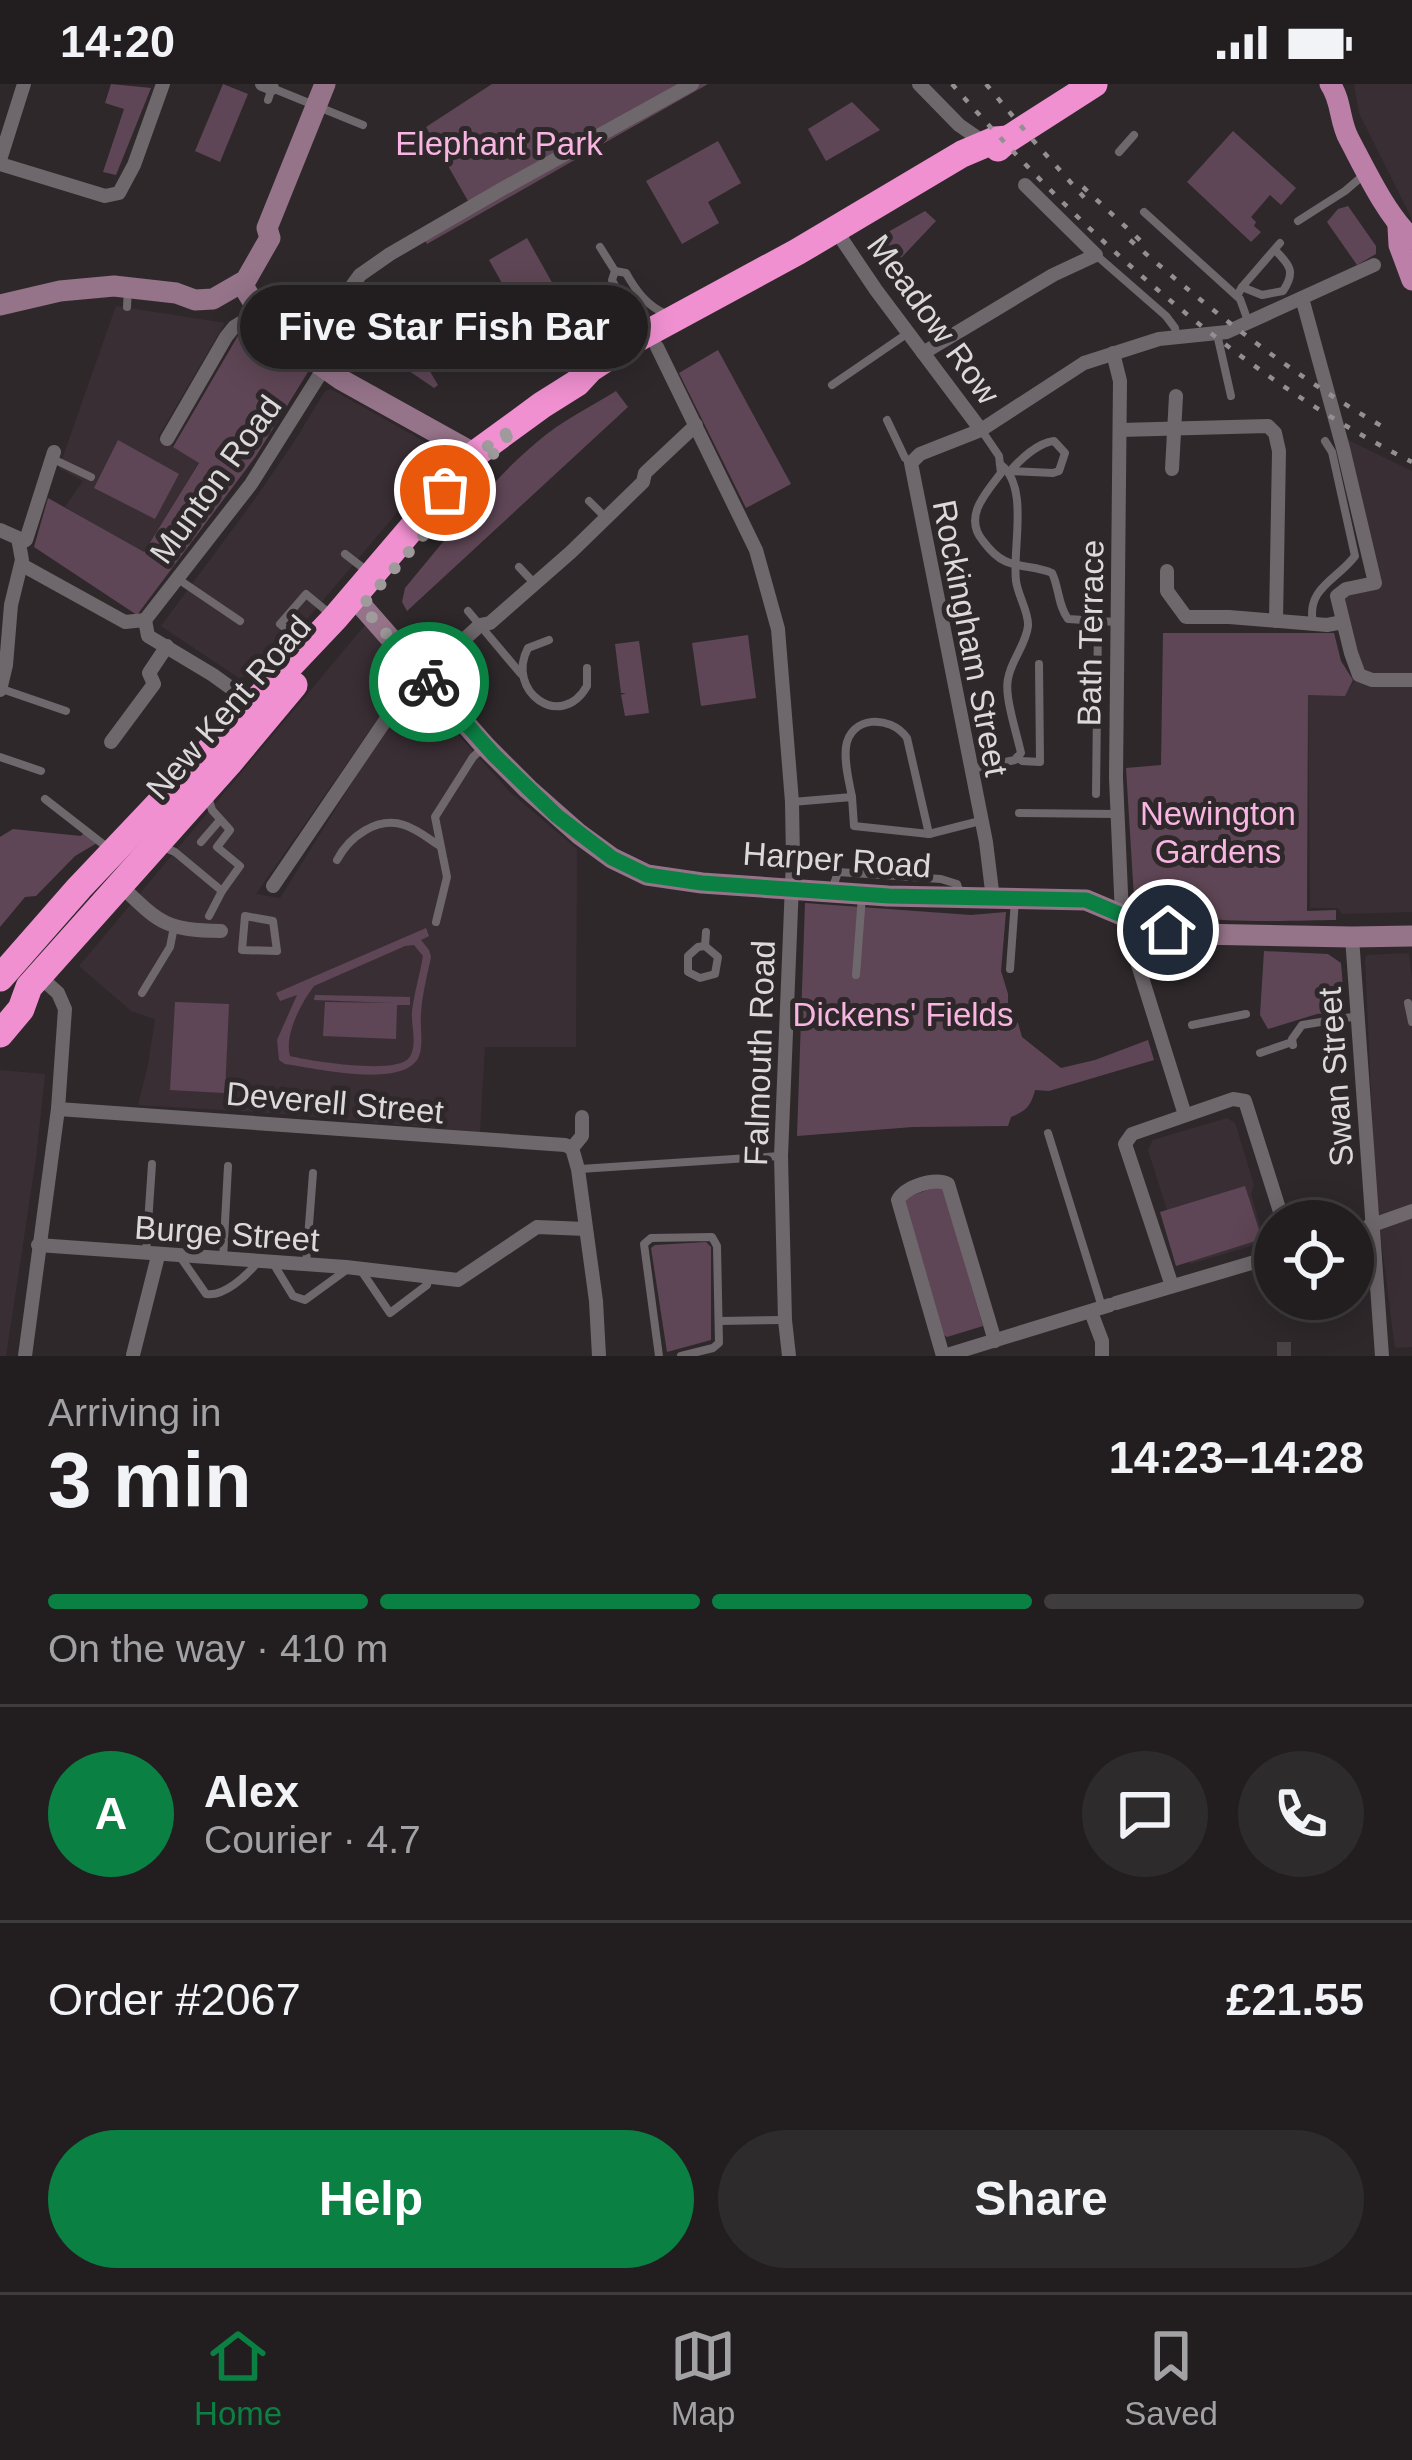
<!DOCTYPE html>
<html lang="en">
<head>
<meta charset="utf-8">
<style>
  :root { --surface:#221e20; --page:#2e2b2d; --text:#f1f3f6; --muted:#a2a2a5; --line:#3f3c3e; --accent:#0b8043 }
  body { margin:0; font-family:Arial,sans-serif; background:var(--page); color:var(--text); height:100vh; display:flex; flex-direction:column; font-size:45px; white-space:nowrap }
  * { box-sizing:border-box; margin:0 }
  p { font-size:39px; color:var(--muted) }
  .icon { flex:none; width:66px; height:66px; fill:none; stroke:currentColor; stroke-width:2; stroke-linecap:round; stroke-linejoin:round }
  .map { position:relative; height:1272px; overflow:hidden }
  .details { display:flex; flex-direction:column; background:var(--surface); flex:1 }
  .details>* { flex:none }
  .controls { position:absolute; left:1254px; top:1116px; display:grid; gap:24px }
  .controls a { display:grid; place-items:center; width:120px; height:120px; border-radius:50%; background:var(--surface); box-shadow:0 6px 30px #0003,0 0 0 3px var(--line); font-size:60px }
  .pin { position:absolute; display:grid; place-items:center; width:102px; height:102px; color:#fff; margin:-51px; border:6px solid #fff; border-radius:50%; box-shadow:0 3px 12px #0007 }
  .courier { position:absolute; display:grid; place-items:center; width:120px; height:120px; margin:-60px; border:9px solid #0b8043; border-radius:50%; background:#fff; color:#222; box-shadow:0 3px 15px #0007 }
  .bubble { position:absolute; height:84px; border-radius:42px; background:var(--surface); box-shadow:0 6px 30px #0003,0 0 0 3px var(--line); font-size:39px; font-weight:700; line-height:84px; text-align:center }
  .head em { font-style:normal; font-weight:700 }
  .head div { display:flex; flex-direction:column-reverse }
  .head { display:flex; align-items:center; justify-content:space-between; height:204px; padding:0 48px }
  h1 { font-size:78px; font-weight:700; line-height:90px }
  .bar { display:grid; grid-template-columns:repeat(4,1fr); gap:18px 12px; align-content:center; height:144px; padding:0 48px }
  .bar i { height:15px; border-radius:9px; background:var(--line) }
  .bar .selected { background:var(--accent) }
  .bar p { grid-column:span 4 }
  .line { display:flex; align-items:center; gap:30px; padding:0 48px; border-top:3px solid var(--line) }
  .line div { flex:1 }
  .round { display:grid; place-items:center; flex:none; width:126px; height:126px; border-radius:63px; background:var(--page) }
  .primary-button { display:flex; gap:24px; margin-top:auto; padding:24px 48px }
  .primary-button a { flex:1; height:138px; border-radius:72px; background:var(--accent); color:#fff; font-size:48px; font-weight:700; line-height:138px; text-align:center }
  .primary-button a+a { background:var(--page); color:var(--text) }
  .status { display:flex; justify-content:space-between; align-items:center; height:84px; padding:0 60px; background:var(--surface); direction:ltr }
  .status svg { height:33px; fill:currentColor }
  .menu { display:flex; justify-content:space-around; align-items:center; height:168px; border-top:3px solid var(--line); background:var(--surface); font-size:33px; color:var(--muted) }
  .menu a { display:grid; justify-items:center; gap:6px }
  .menu .selected { color:var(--accent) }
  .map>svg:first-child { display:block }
</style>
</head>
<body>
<div class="status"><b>14:20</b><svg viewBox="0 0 49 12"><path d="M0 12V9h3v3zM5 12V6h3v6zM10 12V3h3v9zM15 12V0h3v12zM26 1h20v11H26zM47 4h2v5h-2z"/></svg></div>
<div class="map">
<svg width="1412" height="1272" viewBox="0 0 1412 1272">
  <rect width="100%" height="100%" fill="#2e282b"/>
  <g fill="#3a2e35">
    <polygon points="1354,0 1412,0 1412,135 1359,29"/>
    <polygon points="116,222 225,239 158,353 199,378 143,469 65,423 83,397 59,384"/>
    <polygon points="331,305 443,368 445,372 264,586 239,594 161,542 255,415 294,358 325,307"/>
    <polygon points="1348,356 1412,387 1412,828 1342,830 1338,824 1310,824 1308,610 1345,611 1363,584 1342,519 1348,509 1379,496"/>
    <polygon points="366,540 411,587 256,810 280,814 387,643 416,605 511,709 577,765 576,963 485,963 480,1048 258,1028 138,1021 148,981 155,935 131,927 79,882"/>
    <polygon points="1409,869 1412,895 1412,1263 1395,1264 1376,1117 1365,874 1367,871"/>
    <polygon points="0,986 45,990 36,1074 6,1272 0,1272"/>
    <polygon points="1227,1034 1235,1039 1254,1101 1251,1110 1265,1158 1190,1180 1176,1133 1168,1129 1148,1066 1153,1056"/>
  </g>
  <g fill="#5f4656" fill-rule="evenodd">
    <polygon points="111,0 151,4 116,91 103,88 124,25 105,19"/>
    <polygon points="223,0 248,10 220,78 195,67"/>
    <polygon points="492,0 708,0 427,160 419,146 468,117 426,43"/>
    <polygon points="852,18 880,46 826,77 808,45"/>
    <polygon points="1233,47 1296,104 1281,121 1270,111 1251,133 1256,138 1254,142 1261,148 1251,158 1187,98"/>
    <polygon points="718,57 741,99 708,118 719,139 682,160 646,97"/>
    <polygon points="1348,122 1376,162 1376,170 1357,181 1327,138 1338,125"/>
    <polygon points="925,127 936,137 884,192 868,167 874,156"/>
    <polygon points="527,154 554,202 516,224 489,176"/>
    <polygon points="430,208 456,251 421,272 438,301 434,304 377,265 405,229"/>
    <polygon points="239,250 245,250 308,288 256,372 137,531 34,463 48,414 144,468 199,379 173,363"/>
    <polygon points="718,266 791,400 746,424 679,289"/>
    <path d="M 616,307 L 628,323 L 407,527 L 402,518 L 405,504 C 447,454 487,400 537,358 C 560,338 590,323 616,307 Z"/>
    <polygon points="118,356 179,390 155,435 94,404"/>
    <path d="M 1163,549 L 1334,549 L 1341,577 L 1353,596 L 1345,612 L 1308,611 L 1307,827 L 1336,826 L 1336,836 C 1292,836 1164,844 1134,814 L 1126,684 L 1161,681 Z"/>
    <polygon points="748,551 756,614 701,622 692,559"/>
    <polygon points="639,557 649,629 625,632 621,611 626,609 621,609 615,560"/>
    <polygon points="13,745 81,752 85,748 97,759 75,772 36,812 25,813 0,843 0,753"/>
    <path d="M 805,819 L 971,831 L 1006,828 L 1001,887 L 1008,910 L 1008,929 L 1018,939 L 1022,953 L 1061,984 L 1095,976 L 1148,956 L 1154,976 L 1049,1007 L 1035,1006 C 1031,1022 1026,1027 1011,1033 L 1008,1042 L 913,1043 L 797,1052 Z"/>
    <path d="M 426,844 L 429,852 L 421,856 L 429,866 L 431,873 C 427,892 422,911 421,930 C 420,943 423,957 420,969 C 411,1007 314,984 285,980 L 279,976 L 277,956 L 297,911 L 280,917 L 276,909 ZM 414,861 L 423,872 C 420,891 414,909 412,928 C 411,941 418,962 409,974 C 396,991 310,977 290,972 C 284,951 301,919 314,902 L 405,862 Z"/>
    <polygon points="1264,867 1328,870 1341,879 1345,927 1317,930 1268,945 1260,931"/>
    <polygon points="315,911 410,913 410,921 397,921 396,955 323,952 325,918 395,919 314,916"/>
    <polygon points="175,918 229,920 225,1009 170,1006"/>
    <polygon points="942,1101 983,1242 947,1253 944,1251 904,1114"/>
    <polygon points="1245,1102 1262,1155 1176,1182 1160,1128"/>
    <polygon points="706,1158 711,1163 711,1256 667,1268 651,1164 655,1161"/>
  </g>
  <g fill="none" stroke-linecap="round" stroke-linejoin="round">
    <polyline stroke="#484345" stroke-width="14" stroke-dasharray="14 7" stroke-linecap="butt" points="1284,1272 1284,1257"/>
    <g stroke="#6e676b" stroke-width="8">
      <polyline points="268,16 272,4 363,41"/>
      <polyline points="1119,68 1134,51"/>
      <polyline points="1144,128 1240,215 1248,237"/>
      <polyline points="1298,137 1345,107 1366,89"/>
      <polyline points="600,163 615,187 612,196 635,240 634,250"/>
      <polyline points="1096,171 1166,232 1175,244 1176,251"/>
      <path d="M 615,187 L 626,189 C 636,207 647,222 666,230"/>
      <polyline points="1242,203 1280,159"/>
      <path d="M 1237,212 L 1242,203 L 1262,211 L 1283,207 C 1296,188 1290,181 1275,166"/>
      <polyline points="127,223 128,204"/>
      <polyline points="1217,250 1231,312"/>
      <polyline points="832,301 908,249"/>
      <polyline points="887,336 905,374 911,379"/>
      <path d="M 982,347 L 999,372 L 1001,389 C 985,410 963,433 983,457 C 989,465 996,473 1005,477 C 1020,484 1037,482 1052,489 C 1059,503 1058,522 1068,535 L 1116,538"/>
      <path d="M 1054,357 L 1065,369 L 1059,387 L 1053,389 L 1010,387 C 1021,375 1037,359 1054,357 Z"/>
      <polyline points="53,375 91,393"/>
      <polyline points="589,417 605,433"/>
      <polyline points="345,470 367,487"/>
      <polyline points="519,483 534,499"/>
      <polyline points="178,495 240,537"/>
      <polyline points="468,527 521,590"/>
      <path d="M 1313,539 C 1306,504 1337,496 1355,472 L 1332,368 L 1325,357"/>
      <path d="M 549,556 L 528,564 C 505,607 561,648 587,602 L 587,584"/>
      <polyline points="302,558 280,540 306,510 329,529"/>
      <polyline points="2,605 66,627"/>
      <polyline points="0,673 41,687"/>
      <polyline points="1017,673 1022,677 1040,678 1039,580"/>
      <path d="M 971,685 L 1015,676 L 1021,669 C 1017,650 1004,612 1008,595 C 1011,576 1026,561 1028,542 C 1029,528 1018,512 1016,497 C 1012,464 1030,402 1000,380"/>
      <polyline points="1096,710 1098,538"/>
      <polyline points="208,713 212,726 230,746 217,763 240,782 222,807 209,832"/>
      <path d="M 852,713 C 849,697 844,679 846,663 C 850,632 890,630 907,654 L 929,750 L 980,737"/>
      <polyline points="45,715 108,764"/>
      <polyline points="792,718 852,713 854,742 929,750"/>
      <polyline points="1019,729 1116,730"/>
      <polyline points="201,758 220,736"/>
      <polyline points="161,762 175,768 222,807"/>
      <path d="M 337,776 C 349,753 377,732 404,741 C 417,745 429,755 440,762"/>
      <polyline points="832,806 838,788 941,795 957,800 961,812"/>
      <polygon points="245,832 273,837 277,867 242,866"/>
      <polyline points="436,838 447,793 435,733 473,673 484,663"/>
      <polyline points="705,862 718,873 715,890 700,894 688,888 688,872 698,863 705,862 706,848"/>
      <polyline points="1010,885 1015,816"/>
      <polyline points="856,891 862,812"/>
      <polyline points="142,909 170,863 174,843"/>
      <polyline points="1408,919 1412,938"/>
      <polyline points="1192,941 1246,930"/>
      <polyline points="1293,961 1292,955 1302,941 1358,932"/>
      <polyline points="1260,969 1292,958"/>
      <polyline points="1048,1049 1102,1223"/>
      <polyline points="580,1085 780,1072"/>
      <polyline points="146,1169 152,1080"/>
      <path d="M 181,1174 L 206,1210 C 224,1213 246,1192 257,1179"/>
      <polyline points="223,1175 228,1082"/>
      <polyline points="273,1179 293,1212 305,1216 349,1184"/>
      <polyline points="306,1180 313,1089"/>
      <polyline points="360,1185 390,1229 427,1201 429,1194"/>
      <polyline points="719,1237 783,1236"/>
      <polyline points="659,1272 644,1160 651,1154 712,1153 717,1162 719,1259 713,1264 681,1272"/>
    </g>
    <g stroke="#6e676b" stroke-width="14">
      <polyline points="262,0 272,4"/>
      <polyline points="919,0 959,41 985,59"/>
      <polyline points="0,76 24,0"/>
      <polyline points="0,80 105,112 119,109 134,81 163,0"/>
      <polyline points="843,157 876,206 981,346"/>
      <polyline points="1302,214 1343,364 1375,499 1346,505 1337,512 1351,569 1359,591 1372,596 1412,596"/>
      <polyline points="657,263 756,466 778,545 792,718 793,775 781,1072 785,1236 789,1272"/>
      <polyline points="923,269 1053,191 1096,171 1025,101"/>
      <polyline points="1113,269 1120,297 1116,694 1122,832"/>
      <polyline points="310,273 330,232 360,191 390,170 502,105 692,0"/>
      <polyline points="1120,346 1268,342 1275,349 1279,367 1276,537"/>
      <polyline points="167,355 226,253 234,243 259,228"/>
      <polyline points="1172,385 1176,312"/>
      <polyline points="0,446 18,454 22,476 11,521 6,581 0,606"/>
      <polyline points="20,459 26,456 54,368"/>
      <polyline points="22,481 125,538 145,536"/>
      <polyline points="1167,487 1167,507 1186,533 1229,533 1327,541 1343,538"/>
      <polyline points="145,536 251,400 324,284"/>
      <polyline points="145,536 148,552 213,591 253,620"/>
      <polyline points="424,592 480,541 490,539 571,468 643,398 645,389 696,341"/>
      <polyline points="111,658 154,600 149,589 167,562"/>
      <path d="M 120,801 C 160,839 164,846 221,847"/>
      <polyline points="273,802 419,587"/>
      <polyline points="993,815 986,758 911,379 920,370 981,346 1084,279 1159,255 1227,248 1374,181"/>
      <polyline points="1132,835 1134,868 1185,1031"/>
      <polyline points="1352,853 1382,1272"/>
      <polyline points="58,1025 565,1061 572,1064 582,1052 582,1033"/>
      <polyline points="572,1064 578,1085 596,1217 599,1272"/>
      <polyline points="1353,1148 1412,1127"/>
      <polyline points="38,1161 346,1183 458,1196 537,1143 586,1145"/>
      <polyline points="1172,1202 1125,1060 1132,1050 1233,1015 1245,1017 1283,1137"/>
      <polyline points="1116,1219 1275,1172"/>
      <polyline points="1091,1228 1102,1257 1102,1272"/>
      <polyline points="133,1271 158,1172"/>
      <polyline points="25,1272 58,1025 65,925 58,909 39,892"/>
      <path d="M 943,1272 L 898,1116 C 905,1103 934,1093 948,1100 L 995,1257"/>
      <polyline points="944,1272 1110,1221"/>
    </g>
    <g stroke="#957389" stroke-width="21">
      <polyline points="242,200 266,239 282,254 340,295 475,370"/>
      <polyline points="0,221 60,207 114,202 176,209 195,216 213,215 246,196 270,154 267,144 325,0"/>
      <polyline points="362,522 485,662 528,705 579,750 612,774 647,791 702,799 888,812 1086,816 1143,840 1196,850 1352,853 1412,852"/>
    </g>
    <g stroke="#bc80a8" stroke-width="21">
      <path d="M 1330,0 C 1342,17 1339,37 1349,55 C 1367,89 1385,128 1412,155"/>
      <polyline points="1398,143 1399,161 1412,196"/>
    </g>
    <g stroke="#f090d0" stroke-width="27">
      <polyline points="998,64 1008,55 1094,0"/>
      <polyline points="0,894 79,804 335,534 475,370 542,321 577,299 590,285 633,257 797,168 962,70 995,56 1008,55"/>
      <polyline points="0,950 21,925 29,903 229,679 294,601"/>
    </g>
    <g stroke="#938f92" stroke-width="4.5" stroke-dasharray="6 12" stroke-linecap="butt">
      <path d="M 952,0 C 1082,149 1235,289 1412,378"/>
      <polyline points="986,0 1031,54 1090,120"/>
      <polyline points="1083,103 1144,160"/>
      <path d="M 1130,156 C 1211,227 1292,291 1385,344"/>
    </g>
  </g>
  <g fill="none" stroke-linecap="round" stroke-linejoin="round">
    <polyline stroke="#9f9b9d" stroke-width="12" stroke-dasharray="0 21.6" points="429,598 362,522 485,380 514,344 476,370 445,406"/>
    <polyline stroke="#0b8043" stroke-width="15" points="429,598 494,671 557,732 612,774 647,791 702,799 889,812 1086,816 1143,840 1168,846"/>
  </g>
  <g text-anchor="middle" stroke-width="10" stroke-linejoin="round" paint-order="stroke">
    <g font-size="33" fill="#f9b5e1" stroke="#2e282b">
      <text x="499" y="71">Elephant Park</text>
      <text x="1218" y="741">Newington<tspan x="1218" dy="38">Gardens</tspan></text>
      <text x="903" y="942">Dickens' Fields</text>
    </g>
    <g font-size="33" fill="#dcd9db" stroke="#2e282b">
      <text transform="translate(934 235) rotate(54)" y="12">Meadow Row</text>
      <text transform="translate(215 395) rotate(-54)" y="12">Munton Road</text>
      <text transform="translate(1090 549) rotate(-89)" y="12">Bath Terrace</text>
      <text transform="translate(971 554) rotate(79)" y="12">Rockingham Street</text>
      <text transform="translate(228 623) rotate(-49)" y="12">New Kent Road</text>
      <text transform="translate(837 775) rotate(4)" y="12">Harper Road</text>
      <text transform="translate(759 969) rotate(-88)" y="12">Falmouth Road</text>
      <text transform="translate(1335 993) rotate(-94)" y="12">Swan Street</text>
      <text transform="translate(335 1018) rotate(5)" y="12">Deverell Street</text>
      <text transform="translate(227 1149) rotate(4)" y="12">Burge Street</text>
    </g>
  </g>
</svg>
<div class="controls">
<a><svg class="icon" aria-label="locate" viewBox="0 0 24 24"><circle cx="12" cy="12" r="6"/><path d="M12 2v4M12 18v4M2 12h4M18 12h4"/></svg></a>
</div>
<div class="pin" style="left:445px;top:406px;background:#ea580c"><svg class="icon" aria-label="bag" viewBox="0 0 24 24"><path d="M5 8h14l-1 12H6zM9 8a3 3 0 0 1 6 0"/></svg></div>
<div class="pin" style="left:1168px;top:846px;background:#1f2937"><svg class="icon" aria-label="home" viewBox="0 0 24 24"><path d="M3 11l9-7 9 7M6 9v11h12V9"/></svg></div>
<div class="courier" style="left:429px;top:598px"><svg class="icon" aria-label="bike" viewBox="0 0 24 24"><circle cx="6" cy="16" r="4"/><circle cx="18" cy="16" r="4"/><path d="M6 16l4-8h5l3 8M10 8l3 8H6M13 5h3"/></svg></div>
<div class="bubble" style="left:240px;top:201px;width:408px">Five Star Fish Bar</div>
</div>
<section class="details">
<div class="head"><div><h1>3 min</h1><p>Arriving in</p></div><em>14:23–14:28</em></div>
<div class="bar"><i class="selected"></i><i class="selected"></i><i class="selected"></i><i></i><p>On the way · 410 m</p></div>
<div class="line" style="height:216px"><b class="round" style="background:var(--accent);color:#fff">A</b><div><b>Alex</b><p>Courier · 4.7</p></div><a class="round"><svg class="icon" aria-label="chat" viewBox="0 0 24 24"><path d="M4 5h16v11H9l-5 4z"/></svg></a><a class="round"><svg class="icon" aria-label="phone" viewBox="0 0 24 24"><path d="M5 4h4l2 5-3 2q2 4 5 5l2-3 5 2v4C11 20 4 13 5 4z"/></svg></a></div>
<div class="line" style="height:156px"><div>Order #2067</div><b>£21.55</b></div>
<div class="primary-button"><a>Help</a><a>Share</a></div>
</section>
<nav class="menu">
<a class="selected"><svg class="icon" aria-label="home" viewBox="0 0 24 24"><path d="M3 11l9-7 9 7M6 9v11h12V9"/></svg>Home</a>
<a><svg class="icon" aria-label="map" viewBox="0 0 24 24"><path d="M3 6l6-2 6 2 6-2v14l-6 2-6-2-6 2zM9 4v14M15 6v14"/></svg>Map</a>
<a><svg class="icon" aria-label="saved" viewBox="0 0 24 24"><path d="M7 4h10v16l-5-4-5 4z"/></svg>Saved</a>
</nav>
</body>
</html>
